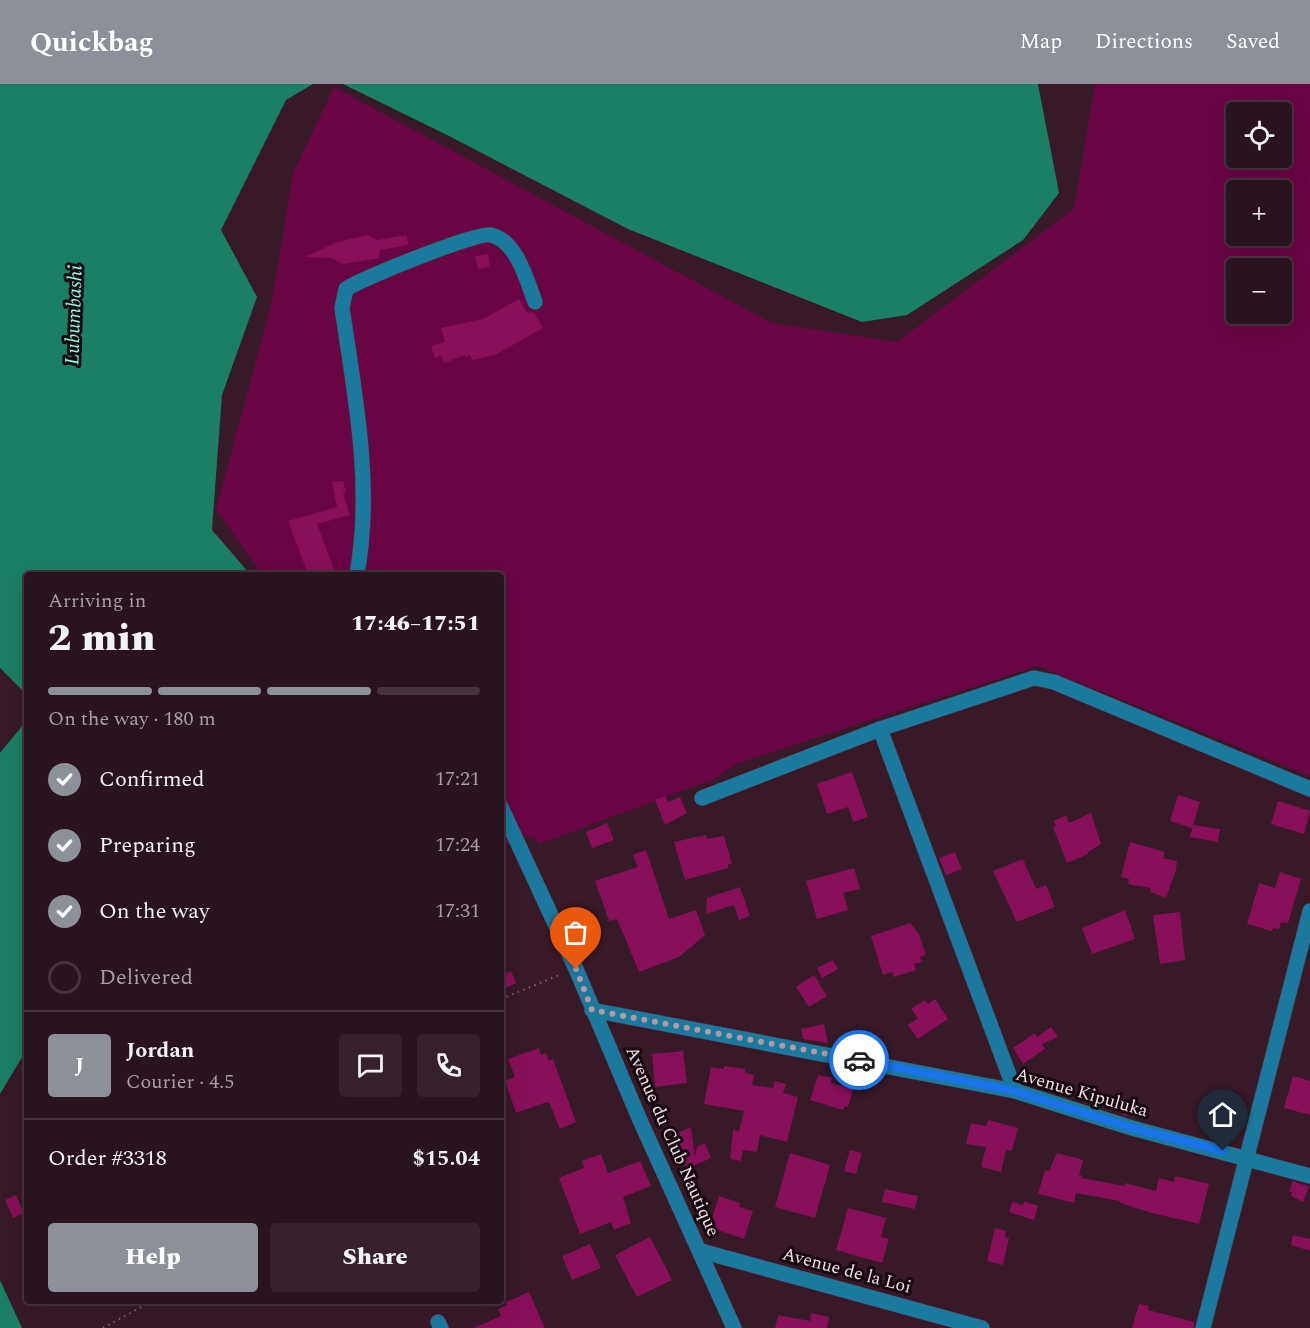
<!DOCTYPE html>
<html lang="en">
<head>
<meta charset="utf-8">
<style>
  :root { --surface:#29131e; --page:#35202b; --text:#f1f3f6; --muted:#a59ea4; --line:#45323c; --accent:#8c9099 }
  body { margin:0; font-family:Spectral,serif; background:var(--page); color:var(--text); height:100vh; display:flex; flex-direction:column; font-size:22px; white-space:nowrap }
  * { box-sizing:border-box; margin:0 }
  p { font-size:20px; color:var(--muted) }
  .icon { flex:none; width:33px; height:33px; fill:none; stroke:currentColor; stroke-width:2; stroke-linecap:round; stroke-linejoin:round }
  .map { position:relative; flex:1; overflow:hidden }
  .drawer { position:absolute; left:24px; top:488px; width:480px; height:732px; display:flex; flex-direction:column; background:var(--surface); border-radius:6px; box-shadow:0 6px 24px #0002,0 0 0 2px var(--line) }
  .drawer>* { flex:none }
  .buttons { position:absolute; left:1226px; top:18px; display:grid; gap:12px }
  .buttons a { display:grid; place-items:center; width:66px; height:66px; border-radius:6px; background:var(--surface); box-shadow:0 6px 24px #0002,0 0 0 2px var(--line); font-size:30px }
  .pin { position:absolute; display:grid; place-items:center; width:51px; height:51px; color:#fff; margin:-62px -26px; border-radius:50% 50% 50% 0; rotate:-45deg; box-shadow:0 0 6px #0007 }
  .pin .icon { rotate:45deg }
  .courier { position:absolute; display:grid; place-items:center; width:60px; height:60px; margin:-30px; border:4px solid #1a73e8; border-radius:50%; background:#fff; color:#222; box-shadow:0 2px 8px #0007 }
  .overview em { font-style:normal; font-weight:800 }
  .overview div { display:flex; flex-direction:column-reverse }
  .overview { display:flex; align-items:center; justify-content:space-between; height:102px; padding:0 24px }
  h1 { font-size:39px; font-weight:800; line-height:45px }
  .bar { display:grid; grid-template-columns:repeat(4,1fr); gap:9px 6px; align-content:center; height:72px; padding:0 24px }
  .bar i { height:8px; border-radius:4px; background:var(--line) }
  .bar .on { background:var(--accent) }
  .bar p { grid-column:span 4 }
  .line { display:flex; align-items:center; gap:15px; padding:0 24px; border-top:2px solid var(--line) }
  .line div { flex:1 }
  .round { display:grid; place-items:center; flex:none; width:63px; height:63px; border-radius:6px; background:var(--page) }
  ol { padding:0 24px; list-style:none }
  li { display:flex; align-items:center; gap:18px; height:66px }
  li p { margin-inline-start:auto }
  li .icon { padding:6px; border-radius:50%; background:var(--accent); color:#fff; stroke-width:4 }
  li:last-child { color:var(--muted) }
  li i { width:33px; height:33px; border:3px solid var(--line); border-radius:50% }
  .primary-button { display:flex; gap:12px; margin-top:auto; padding:12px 24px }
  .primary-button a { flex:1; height:69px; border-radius:6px; background:var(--accent); color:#fff; font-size:24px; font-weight:800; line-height:69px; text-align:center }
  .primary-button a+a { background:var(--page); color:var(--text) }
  header { display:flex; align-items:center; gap:36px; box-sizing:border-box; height:84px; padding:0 30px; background:var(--accent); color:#fff }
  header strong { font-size:28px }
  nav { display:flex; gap:33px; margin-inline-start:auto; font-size:21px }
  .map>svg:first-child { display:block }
</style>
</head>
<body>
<header>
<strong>Quickbag</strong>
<nav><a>Map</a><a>Directions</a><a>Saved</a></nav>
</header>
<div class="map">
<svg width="1310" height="1244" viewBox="0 0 1310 1244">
  <rect width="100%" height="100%" fill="#371928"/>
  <path fill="#680542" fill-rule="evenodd" d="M 1095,0 L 1310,0 L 1310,692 L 1038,582 L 738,679 L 714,695 L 539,760 L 533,752 L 504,761 L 501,754 L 501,490 L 262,490 L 216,425 L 272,217 L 293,89 L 334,3 L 772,239 L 897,258 L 1074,125 ZM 1236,28 L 1281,28 L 1281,74 L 1236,74 ZM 1236,106 L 1281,106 L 1281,152 L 1236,152 ZM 1236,184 L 1281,184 L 1281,230 L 1236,230 Z"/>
  <g fill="#1b7f65">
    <polygon points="0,0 313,0 286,16 221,146 257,213 222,311 212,446 250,490 27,490 27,611 0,584"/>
    <polygon points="343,0 1038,0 1059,109 1023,156 907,231 862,238 628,145 451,53"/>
    <polygon points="27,636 27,965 0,1010 0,669"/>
    <polygon points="0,1196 22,1244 0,1244"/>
  </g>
  <g fill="#871058">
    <polygon points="368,151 377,156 407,151 408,161 380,166 379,174 343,180 331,174 305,173 337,158"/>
    <polygon points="488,170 490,183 478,185 475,172"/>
    <polygon points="519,215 527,229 534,228 543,244 495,271 472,276 470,271 466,273 465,271 444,279 441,271 435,274 431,262 445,258 441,244 483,235"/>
    <polygon points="343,397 346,408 343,409 350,431 317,440 336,490 308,490 288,437 337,423 332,398"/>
    <polygon points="852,688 868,733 853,738 848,723 827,730 817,700"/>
    <polygon points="1178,711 1200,718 1193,741 1220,745 1218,758 1190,753 1193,741 1192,744 1170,737"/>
    <polygon points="665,712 668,718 680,713 687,729 665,741 655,716"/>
    <polygon points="1278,717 1310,727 1304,750 1271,740"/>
    <polygon points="1091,729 1101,760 1088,768 1088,770 1067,779 1053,743 1056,742 1054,737 1066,731 1069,739"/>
    <polygon points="607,739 614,756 592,764 586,748"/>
    <polygon points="706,751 707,755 724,752 732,779 728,781 728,784 685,796 674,758"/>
    <polygon points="1130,758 1165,768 1163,774 1177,777 1176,786 1166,814 1150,808 1151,804 1128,800 1129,795 1121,793"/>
    <polygon points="646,766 669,835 696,826 705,851 679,873 639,888 617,835 609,837 595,797 638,783 633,771"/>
    <polygon points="955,768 962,785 946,791 939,774"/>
    <polygon points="1023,775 1036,805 1046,801 1055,823 1017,838 993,787"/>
    <polygon points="854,784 860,805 843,809 848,826 817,835 806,797"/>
    <polygon points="1280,788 1301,795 1288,839 1281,838 1279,845 1273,844 1272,847 1247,840 1259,799 1275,804"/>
    <polygon points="740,803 750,832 739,836 734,821 706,830 707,814"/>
    <polygon points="1125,826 1135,855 1092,870 1082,844"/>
    <polygon points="1180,828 1185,876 1160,880 1153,831"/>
    <polygon points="910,839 919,850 926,871 920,873 922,878 914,880 916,886 894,893 892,888 883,891 871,852"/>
    <polygon points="833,876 838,885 822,894 817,884"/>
    <polygon points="511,887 516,899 501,906 501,891"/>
    <polygon points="814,891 827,912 809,923 796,903"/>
    <polygon points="935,915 948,935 918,955 908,941 918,934 911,925 925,916 928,920"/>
    <polygon points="824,940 828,959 803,955 801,945"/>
    <polygon points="1051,943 1058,953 1042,960 1045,965 1023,980 1013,964 1035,949 1037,953"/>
    <polygon points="539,964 541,971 546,969 549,977 553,975 576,1038 560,1045 550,1020 547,1018 516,1029 505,997 515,993 508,975"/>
    <polygon points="683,967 687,999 655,1003 652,970"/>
    <polygon points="724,982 745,985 745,989 754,991 752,1001 773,1004 775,997 786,1000 783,1009 798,1013 787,1058 760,1051 757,1068 743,1066 741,1077 730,1075 733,1046 739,1047 744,1027 704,1020 711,983 724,985"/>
    <polygon points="818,991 832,994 831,999 853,1005 848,1023 845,1022 843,1026 810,1016"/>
    <polygon points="1293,992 1310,997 1310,1031 1284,1024"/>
    <polygon points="1119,1018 1139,1020 1127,1032 1123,1031"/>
    <polygon points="988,1036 1018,1044 1012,1067 1006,1066 1001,1088 981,1083 986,1063 966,1060 971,1039 986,1042"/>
    <polygon points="691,1043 695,1073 697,1063 705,1059 711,1074 686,1085 671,1052"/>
    <polygon points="850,1066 862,1069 856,1090 844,1087"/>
    <polygon points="790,1069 830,1081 815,1134 775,1123"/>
    <polygon points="1057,1069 1083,1076 1079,1091 1082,1092 1082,1094 1124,1102 1125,1099 1156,1107 1159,1094 1174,1098 1175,1092 1209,1100 1199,1140 1152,1129 1120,1119 1120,1117 1076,1109 1074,1119 1038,1110 1045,1086 1049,1087"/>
    <polygon points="601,1070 608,1089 640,1077 651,1102 623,1113 631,1139 614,1146 611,1138 580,1150 559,1094 584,1084 582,1077"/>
    <polygon points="1293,1097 1309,1103 1303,1118 1291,1112 1292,1108 1289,1107"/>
    <polygon points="885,1105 918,1112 915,1125 882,1118"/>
    <polygon points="16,1111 24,1129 13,1134 5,1116"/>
    <polygon points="719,1112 740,1119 739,1123 753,1127 744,1155 709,1143"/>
    <polygon points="1024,1117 1038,1122 1034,1136 1009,1128 1012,1118 1023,1121"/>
    <polygon points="848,1124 886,1134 881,1153 889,1155 882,1179 836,1166"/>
    <polygon points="995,1144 1006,1147 1005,1153 1009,1154 1003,1181 987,1177"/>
    <polygon points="1293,1151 1310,1155 1310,1167 1291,1161"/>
    <polygon points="650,1153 672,1196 637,1213 615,1171"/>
    <polygon points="590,1160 601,1184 572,1196 562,1172"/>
    <polygon points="529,1208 545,1244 474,1244 501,1232 498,1225 507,1221 506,1218"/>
    <polygon points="1139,1220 1149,1222 1148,1226 1194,1238 1194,1244 1132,1244"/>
    <polygon points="811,1229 829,1233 827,1244 775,1244 778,1231 810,1237"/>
  </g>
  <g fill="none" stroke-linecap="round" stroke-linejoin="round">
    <defs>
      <g id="minor">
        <path d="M 357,490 C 373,402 355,312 342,224 L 346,205 C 361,195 478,147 491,151 C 517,157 527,197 535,218"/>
        <polyline points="880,645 1015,1007"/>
        <polyline points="702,714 880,645 1034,594 1054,598 1310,705"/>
        <polyline points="501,723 576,885 639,1034 734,1244"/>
        <polyline points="592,926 1015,1007 1132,1044 1310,1092"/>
        <polyline points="701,1167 982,1244"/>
        <polyline points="438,1238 441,1244"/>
        <polyline points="1203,1244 1310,827"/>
      </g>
    </defs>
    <use href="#minor" stroke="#513543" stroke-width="16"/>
    <g stroke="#7c616e" stroke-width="2" stroke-dasharray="1.5 4.5" stroke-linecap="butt">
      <polyline points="501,915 562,890"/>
      <polyline points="103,1244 154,1216"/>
    </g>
    <use href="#minor" stroke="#1b799e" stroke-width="15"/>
  </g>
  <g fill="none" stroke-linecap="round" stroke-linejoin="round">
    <polyline stroke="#b299a4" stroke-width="6" stroke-dasharray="0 10.8" points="576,885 592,926 859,976"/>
    <polyline stroke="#1a73e8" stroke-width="8" points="859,976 1015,1007 1132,1044 1223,1067"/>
  </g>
  <g text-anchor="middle" stroke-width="6" stroke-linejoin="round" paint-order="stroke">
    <g font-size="18" fill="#f4dee7" stroke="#16090f">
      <text transform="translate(1082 1008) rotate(16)" y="6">Avenue Kipuluka</text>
      <text transform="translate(673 1057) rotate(66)" y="6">Avenue du Club Nautique</text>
      <text transform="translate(847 1186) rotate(15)" y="6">Avenue de la Loi</text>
    </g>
    <g font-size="20" font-style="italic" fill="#8dfcd8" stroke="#16090f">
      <text transform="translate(73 231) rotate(-88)" y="7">Lubumbashi</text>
    </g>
  </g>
</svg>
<div class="buttons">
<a><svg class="icon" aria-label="locate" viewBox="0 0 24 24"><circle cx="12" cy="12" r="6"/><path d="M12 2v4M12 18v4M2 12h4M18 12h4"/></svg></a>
<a>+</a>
<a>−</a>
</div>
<div class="pin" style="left:576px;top:885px;background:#ea580c"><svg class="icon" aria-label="bag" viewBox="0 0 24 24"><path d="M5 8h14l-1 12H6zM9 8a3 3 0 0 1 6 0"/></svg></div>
<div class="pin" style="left:1223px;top:1067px;background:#1f2937"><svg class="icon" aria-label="home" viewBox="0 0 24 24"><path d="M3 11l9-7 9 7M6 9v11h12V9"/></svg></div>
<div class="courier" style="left:859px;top:976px"><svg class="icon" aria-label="car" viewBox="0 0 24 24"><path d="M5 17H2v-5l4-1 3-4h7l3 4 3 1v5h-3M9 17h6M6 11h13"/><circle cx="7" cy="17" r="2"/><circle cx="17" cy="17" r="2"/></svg></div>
<section class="drawer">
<div class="overview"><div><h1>2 min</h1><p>Arriving in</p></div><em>17:46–17:51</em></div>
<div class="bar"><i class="on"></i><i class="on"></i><i class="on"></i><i></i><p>On the way · 180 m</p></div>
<ol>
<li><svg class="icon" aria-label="check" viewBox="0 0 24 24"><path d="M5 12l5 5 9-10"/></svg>Confirmed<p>17:21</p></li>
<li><svg class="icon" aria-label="check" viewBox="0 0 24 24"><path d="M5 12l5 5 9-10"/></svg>Preparing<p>17:24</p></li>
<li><svg class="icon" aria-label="check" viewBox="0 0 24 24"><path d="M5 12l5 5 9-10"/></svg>On the way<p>17:31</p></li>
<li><i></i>Delivered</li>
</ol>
<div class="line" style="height:108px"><b class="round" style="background:var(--accent);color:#fff">J</b><div><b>Jordan</b><p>Courier · 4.5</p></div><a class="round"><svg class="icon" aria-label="chat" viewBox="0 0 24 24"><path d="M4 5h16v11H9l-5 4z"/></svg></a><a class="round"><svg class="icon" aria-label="phone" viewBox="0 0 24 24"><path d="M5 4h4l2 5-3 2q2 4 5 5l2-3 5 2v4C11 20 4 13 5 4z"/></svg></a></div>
<div class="line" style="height:78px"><div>Order #3318</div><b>$15.04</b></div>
<div class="primary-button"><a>Help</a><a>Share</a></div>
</section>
</div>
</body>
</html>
